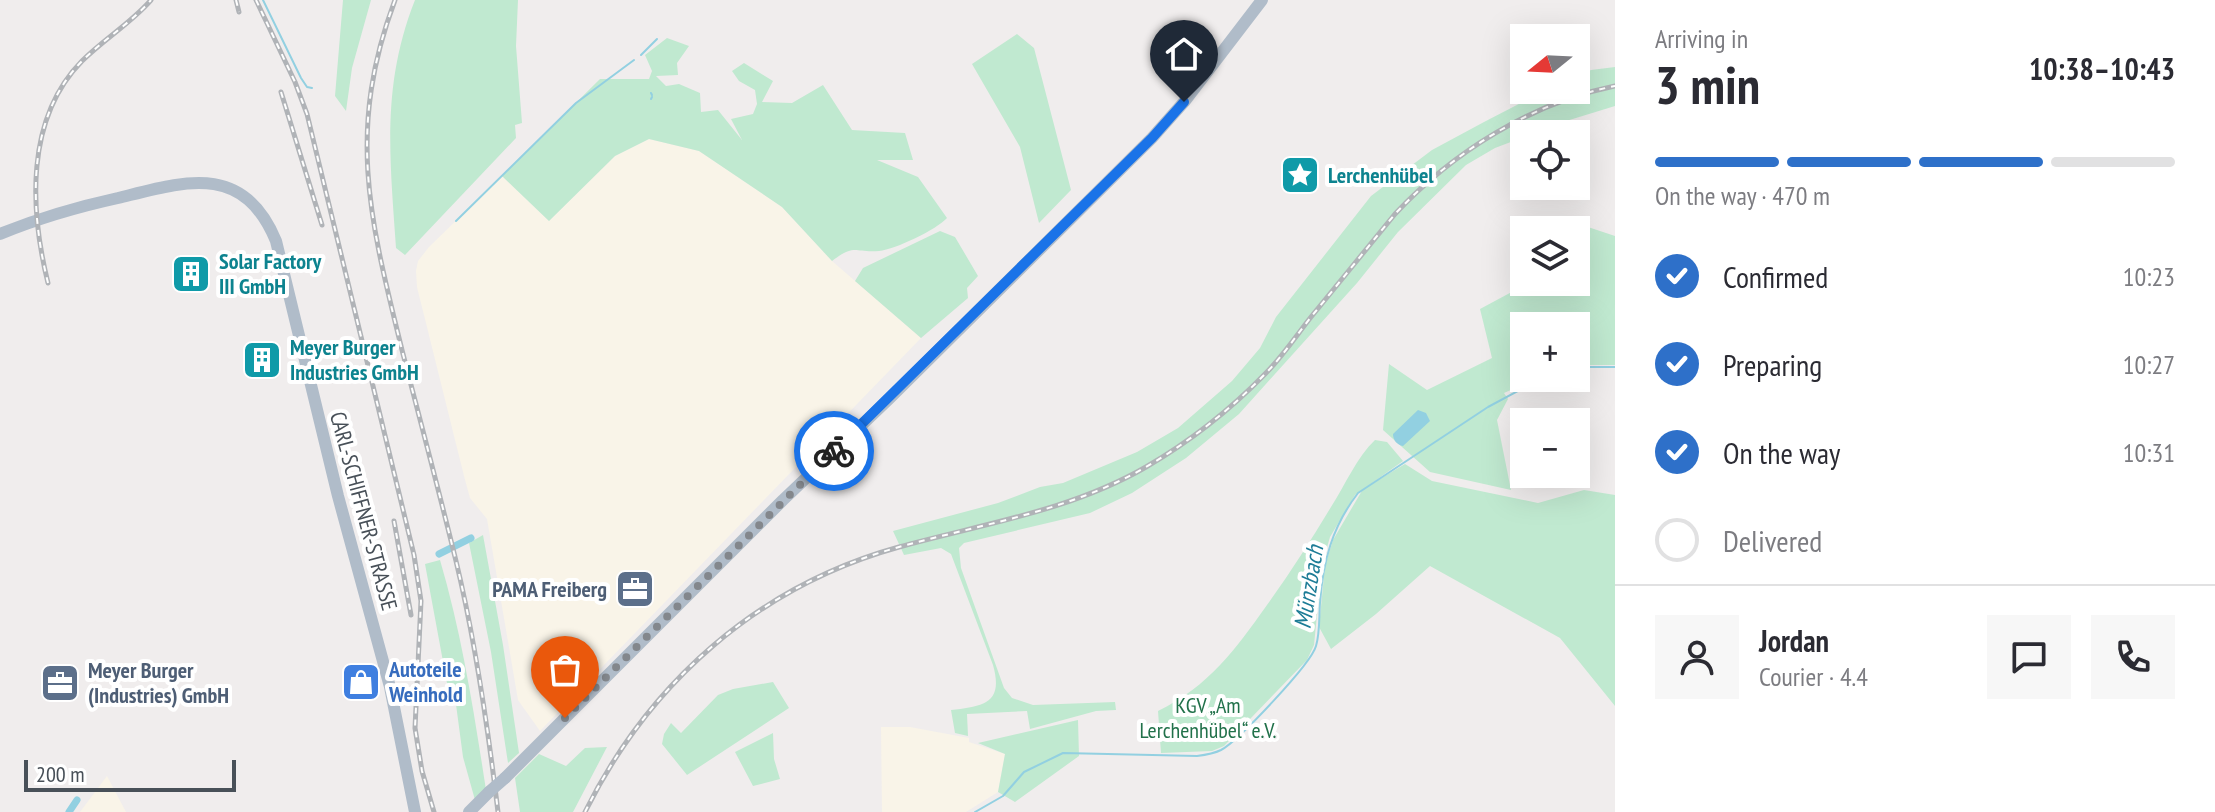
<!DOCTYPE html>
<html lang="en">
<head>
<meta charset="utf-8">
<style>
  :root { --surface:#fff; --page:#f7f7f7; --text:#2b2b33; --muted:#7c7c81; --line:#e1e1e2; --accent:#2e70c9 }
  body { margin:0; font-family:"PT Sans Narrow",sans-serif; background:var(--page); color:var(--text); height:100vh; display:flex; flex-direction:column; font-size:30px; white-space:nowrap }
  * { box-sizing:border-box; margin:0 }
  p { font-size:26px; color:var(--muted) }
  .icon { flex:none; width:44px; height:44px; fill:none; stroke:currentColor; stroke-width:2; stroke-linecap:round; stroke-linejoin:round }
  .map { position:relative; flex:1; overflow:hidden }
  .details { display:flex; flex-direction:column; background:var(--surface); width:600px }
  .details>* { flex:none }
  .needle { width:52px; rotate:252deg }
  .tools { position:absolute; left:1510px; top:24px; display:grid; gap:16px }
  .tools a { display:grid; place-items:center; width:80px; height:80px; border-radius:0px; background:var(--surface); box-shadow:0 8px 32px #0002; font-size:40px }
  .scale { position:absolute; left:24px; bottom:20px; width:212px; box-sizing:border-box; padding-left:8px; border:4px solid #485058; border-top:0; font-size:22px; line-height:28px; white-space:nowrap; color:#485058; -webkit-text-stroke:6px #fff; paint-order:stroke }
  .pin { position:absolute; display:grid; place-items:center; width:68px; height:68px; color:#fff; margin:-82px -34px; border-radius:50% 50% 50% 0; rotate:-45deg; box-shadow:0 0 8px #0007 }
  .pin .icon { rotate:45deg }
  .courier { position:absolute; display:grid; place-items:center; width:80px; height:80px; margin:-40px; border:6px solid #1a73e8; border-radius:50%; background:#fff; color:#222; box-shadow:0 2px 10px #0007 }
  .headline em { font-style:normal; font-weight:700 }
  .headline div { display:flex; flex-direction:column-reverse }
  .headline { display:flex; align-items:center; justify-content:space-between; height:136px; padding:0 40px }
  h1 { font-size:52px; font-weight:700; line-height:60px }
  .bar { display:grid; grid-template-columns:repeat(4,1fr); gap:12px 8px; align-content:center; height:96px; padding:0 40px }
  .bar i { height:10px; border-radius:6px; background:var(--line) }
  .bar .active { background:var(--accent) }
  .bar p { grid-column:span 4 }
  .line { display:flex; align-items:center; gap:20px; padding:0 40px; border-top:2px solid var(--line) }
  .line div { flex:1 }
  .round { display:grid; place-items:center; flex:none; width:84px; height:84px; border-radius:0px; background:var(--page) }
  ol { padding:0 40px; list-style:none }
  li { display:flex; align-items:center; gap:24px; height:88px }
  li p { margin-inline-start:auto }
  li .icon { padding:8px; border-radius:50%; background:var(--accent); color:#fff; stroke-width:4 }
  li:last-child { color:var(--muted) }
  li i { width:44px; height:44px; border:4px solid var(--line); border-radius:50% }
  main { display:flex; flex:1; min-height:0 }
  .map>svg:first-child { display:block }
</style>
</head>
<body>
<main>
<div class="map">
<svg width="1615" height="812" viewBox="0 0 1615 812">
  <rect width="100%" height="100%" fill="#f0eded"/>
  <g fill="#f9f4e8">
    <polygon points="649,139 699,151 782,207 832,261 921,338 540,731 518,700 487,519 470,498 464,476 417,287 416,271 418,261 429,247 502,176 549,221 615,156"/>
    <polygon points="881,727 910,727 969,738 969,742 1005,754 998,792 966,812 882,812"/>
    <polygon points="107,776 126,812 80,812"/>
  </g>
  <g fill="#c0e9d0">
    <polygon points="343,0 371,0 352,68 346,111 335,96"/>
    <path d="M 415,0 L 518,0 L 516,46 L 522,123 L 515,125 L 516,138 L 405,255 L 396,248 C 390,159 381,86 415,0 Z"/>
    <polygon points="1017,34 1034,48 1071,190 1039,223 1020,147 972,64"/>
    <path d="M 667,38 L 689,46 L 677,63 L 678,75 L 656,76 L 666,86 L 679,84 L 700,93 L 701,112 L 718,110 L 742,140 L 731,119 L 753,114 L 757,104 L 755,90 L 739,81 L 732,71 L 744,63 L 773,81 L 762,102 L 792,103 L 823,85 L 852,130 L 905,133 L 913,160 L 877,160 L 918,177 L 947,218 C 936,230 896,249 879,251 C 853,253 856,243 832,261 L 782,207 L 699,151 L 649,139 L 615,156 L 549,221 L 502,176 L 600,79 L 649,79 L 652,71 L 645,55 Z"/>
    <path d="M 1615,67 L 1615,106 L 1524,134 L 1524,137 L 1495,148 L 1466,165 L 1398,232 L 1357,283 L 1239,414 L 1186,458 L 1132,493 L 1090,513 L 964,543 L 959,548 L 961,568 L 1004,688 L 1012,698 L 1033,705 L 1115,702 L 1116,710 L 1096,711 L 1030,729 L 1027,711 L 967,714 L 968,736 L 955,733 L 951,710 C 983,706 1004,704 993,665 L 951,554 L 941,548 L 904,555 L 893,531 L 998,503 L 1040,487 L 1063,483 L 1137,452 L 1178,428 L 1232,381 L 1260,348 L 1276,317 L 1371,196 L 1432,150 L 1484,122 L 1546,90 L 1576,90 L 1576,76 L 1591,70 Z"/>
    <polygon points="1524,219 1576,223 1615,236 1615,365 1576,365 1576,326 1524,326 1524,378 1538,378 1504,393 1508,399 1497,420 1511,490 1430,472 1383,430 1389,364 1427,390 1492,358 1480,309 1530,282 1576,282 1576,230 1531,230"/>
    <polygon points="940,231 955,237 978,276 967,288 968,298 921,338 855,281 863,268"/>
    <path d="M 1375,440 L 1387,442 L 1403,461 L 1355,495 L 1330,537 L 1322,565 L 1314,645 L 1307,660 L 1224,746 L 1212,751 L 1161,753 L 1158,711 C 1209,686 1235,650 1267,605 C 1290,573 1311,540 1331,507 C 1345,485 1357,457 1375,440 Z"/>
    <polygon points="1405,464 1432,481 1538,503 1584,490 1615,495 1615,706 1560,638 1430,566 1376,614 1331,649 1319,627 1325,566 1333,540 1363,489"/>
    <polygon points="483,535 503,645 519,753 508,763 491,652 469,543"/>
    <path d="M 440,560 C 462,635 474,712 486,790 L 475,800 L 463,757 L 455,697 L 449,694 L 425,564 Z"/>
    <polygon points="773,682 789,708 687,775 662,744 664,734 671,723 681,733 718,695 733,689"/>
    <polygon points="1078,720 1079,756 1015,802 998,792 1005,754 978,743"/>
    <polygon points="773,733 774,759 780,779 753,786 735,752"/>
    <polygon points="607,747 573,812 520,812 515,778 539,754 566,766 585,748"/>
  </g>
  <path fill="#92d0e1" d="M 1418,410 L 1426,413 L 1430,421 L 1403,446 C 1397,445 1393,440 1393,434 Z"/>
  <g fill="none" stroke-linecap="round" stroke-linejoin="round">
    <g stroke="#92d0e1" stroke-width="2">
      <polyline points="263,0 301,78 307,87 312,88"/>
      <polyline points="641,55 657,39"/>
      <polyline points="651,93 652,95"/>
      <polyline points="651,99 652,97"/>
      <polyline points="456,221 576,103 634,60"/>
      <polyline points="1576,367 1615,367"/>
      <path d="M 975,812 L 1003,796 L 1024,772 L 1063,753 L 1197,756 C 1205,755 1213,754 1221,750 C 1238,741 1311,664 1316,646 C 1320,633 1319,616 1320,603 C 1323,561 1332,527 1358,493 L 1488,407 L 1542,378"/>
    </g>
    <g stroke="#92d0e1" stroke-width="7">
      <polyline points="439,554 471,538"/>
      <polyline points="69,812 77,800"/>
    </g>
    <g stroke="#b0bcc9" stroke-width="12">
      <path d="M 0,234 C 39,218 77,207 118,198 C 183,182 243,161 276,241 L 338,496 L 390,687 L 415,812"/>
      <polyline points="505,778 783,500 890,398 1152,138 1184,102 1262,0"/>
      <polyline points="469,812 489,792"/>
    </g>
    <defs>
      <g id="rail">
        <polyline points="236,0 239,12"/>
        <polyline points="256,0 295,82 307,114 414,555 421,601 415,728 422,771 434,812"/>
        <path d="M 395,0 C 346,131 370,220 402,350 C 420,420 439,491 456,561 C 476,644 488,728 498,812"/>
        <polyline points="281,92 322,225"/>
        <path d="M 48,283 C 30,210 25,119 82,61 C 104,39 131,23 151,0"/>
        <polyline points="394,521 411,615"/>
        <path d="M 585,812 C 649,683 758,586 899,547 C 982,524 1070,511 1146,467 C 1189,442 1230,410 1265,374 C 1282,357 1296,336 1311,317 C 1339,283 1367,248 1395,214 C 1453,152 1531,103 1615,86"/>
      </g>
    </defs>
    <use href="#rail" stroke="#b0b3b7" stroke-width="5"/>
    <use href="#rail" stroke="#fff" stroke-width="2" stroke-dasharray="6" stroke-linecap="butt"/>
    <polyline stroke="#b0bcc9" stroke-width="12" points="489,792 505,778"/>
  </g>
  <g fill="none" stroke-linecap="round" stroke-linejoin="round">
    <polyline stroke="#83878c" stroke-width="8" stroke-dasharray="0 14.4" points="565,718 834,451"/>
    <polyline stroke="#1a73e8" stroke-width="10" points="834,451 1152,138 1184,102"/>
  </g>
  <defs>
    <symbol id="sight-square" viewBox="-11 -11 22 22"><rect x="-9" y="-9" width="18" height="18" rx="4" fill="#0f9aa8" stroke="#fff"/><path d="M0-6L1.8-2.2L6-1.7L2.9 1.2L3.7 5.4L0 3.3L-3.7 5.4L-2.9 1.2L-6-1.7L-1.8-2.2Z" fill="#fff"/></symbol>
    <symbol id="building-square" viewBox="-11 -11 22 22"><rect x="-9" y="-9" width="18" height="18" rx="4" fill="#0f9aa8" stroke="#fff"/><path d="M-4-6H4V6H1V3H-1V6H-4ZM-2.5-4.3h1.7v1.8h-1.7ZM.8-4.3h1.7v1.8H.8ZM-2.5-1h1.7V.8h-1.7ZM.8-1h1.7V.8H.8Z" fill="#fff"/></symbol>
    <symbol id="office-square" viewBox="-11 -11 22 22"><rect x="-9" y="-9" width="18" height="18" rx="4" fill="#5c6f8a" stroke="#fff"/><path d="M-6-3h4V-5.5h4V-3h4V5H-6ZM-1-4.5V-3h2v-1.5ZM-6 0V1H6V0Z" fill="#fff"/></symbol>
    <symbol id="shop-square" viewBox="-11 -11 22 22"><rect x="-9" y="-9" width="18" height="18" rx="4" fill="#3f7fe0" stroke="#fff"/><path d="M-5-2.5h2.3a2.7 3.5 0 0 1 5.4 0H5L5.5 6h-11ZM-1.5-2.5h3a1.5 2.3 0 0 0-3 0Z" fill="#fff"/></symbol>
  </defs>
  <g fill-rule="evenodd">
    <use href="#sight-square" x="1278" y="153" width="44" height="44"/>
    <use href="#building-square" x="169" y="252" width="44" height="44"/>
    <use href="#building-square" x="240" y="338" width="44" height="44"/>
    <use href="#office-square" x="613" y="567" width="44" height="44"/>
    <use href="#shop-square" x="339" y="660" width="44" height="44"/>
    <use href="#office-square" x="38" y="661" width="44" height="44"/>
  </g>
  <g text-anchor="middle" stroke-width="8" stroke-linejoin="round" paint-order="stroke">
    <g font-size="22" font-weight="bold" fill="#0d838f" stroke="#fff" text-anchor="start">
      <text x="1328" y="183">Lerchenhübel</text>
      <text x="219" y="269">Solar Factory<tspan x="219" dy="25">III GmbH</tspan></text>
      <text x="290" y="355">Meyer Burger<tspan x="290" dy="25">Industries GmbH</tspan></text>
    </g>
    <g font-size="22" fill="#485058" stroke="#fff">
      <text transform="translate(364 511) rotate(75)" y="8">CARL-SCHIFFNER-STRASSE</text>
    </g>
    <g font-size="22" font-weight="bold" fill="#4e5e75" stroke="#fff" text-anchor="end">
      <text x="607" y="597">PAMA Freiberg</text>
      <text x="88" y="678" text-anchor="start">Meyer Burger<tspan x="88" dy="25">(Industries) GmbH</tspan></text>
    </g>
    <g font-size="22" font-weight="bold" fill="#366cbe" stroke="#fff" text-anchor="start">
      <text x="389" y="677">Autoteile<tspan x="389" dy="25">Weinhold</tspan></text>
    </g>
    <g font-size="22" fill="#21714a" stroke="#fff">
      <text x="1208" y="713">KGV „Am<tspan x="1208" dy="25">Lerchenhübel“ e.V.</tspan></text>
    </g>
    <g font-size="24" font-style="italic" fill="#1d7c96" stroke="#fff">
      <text transform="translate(1309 587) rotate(-81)" y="8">Münzbach</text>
    </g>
  </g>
</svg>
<div class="tools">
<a><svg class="needle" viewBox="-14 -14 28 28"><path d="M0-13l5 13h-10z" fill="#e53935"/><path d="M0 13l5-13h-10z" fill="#7c7c81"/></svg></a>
<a><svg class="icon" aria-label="locate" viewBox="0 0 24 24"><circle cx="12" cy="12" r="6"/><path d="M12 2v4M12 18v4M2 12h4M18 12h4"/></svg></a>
<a><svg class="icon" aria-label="layers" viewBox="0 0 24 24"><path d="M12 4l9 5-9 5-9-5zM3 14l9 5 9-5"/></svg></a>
<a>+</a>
<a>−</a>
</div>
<div class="scale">200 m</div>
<div class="pin" style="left:565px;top:718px;background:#ea580c"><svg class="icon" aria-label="bag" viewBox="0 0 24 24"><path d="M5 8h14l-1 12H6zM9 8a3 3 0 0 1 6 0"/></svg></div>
<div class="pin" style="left:1184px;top:102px;background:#1f2937"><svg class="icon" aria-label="home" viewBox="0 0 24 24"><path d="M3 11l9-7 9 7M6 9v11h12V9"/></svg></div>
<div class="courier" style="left:834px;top:451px"><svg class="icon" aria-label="bike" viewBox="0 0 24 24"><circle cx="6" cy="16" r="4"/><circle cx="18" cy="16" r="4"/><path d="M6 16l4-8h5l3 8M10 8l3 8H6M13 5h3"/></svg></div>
</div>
<section class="details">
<div class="headline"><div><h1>3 min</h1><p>Arriving in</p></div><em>10:38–10:43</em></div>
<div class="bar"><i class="active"></i><i class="active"></i><i class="active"></i><i></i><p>On the way · 470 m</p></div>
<ol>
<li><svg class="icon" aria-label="check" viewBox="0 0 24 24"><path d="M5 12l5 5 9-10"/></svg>Confirmed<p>10:23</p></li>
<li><svg class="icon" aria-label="check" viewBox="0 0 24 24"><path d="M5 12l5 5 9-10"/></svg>Preparing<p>10:27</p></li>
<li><svg class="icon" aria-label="check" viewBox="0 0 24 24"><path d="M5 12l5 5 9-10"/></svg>On the way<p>10:31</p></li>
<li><i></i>Delivered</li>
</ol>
<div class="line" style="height:144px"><a class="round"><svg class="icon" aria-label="person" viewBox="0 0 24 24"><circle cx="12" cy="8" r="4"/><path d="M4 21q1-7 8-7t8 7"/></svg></a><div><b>Jordan</b><p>Courier · 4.4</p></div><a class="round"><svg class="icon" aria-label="chat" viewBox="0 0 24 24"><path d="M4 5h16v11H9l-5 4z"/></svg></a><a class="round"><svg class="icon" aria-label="phone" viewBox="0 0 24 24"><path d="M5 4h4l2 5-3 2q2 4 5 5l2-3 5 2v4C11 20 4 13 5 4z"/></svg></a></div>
</section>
</main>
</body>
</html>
